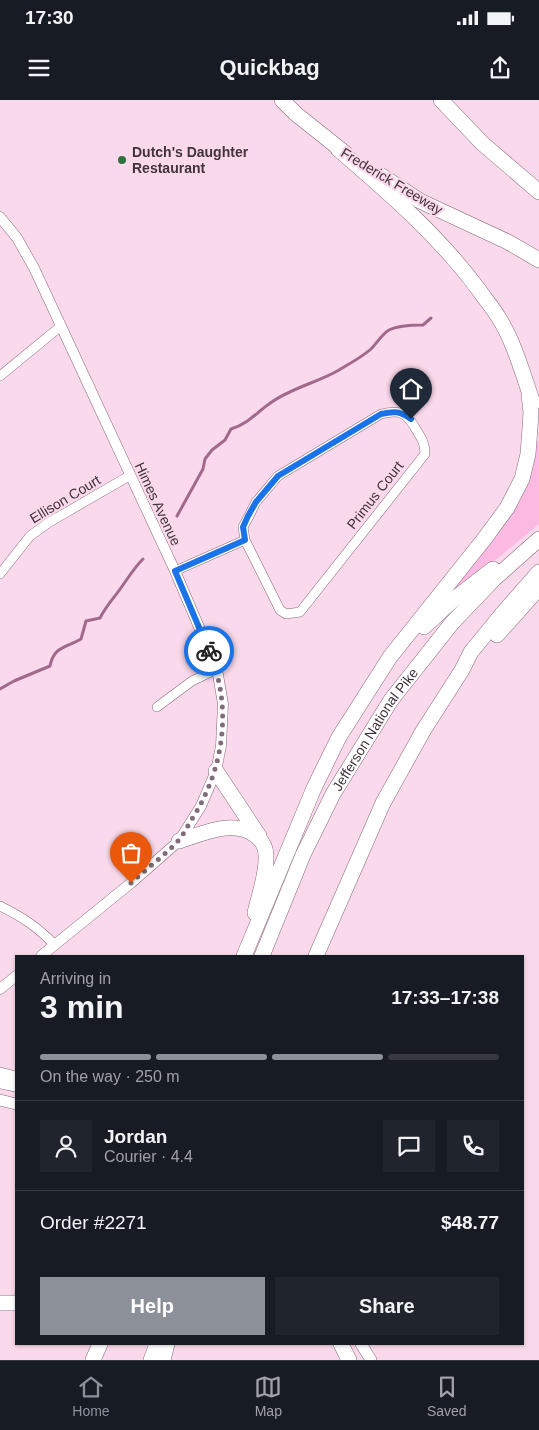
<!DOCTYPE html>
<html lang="en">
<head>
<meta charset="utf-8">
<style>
  :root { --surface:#171b24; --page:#20242c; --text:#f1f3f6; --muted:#9ea1a6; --line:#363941; --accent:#8c9099 }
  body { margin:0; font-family:Arial,sans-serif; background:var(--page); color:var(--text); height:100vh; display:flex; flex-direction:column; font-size:19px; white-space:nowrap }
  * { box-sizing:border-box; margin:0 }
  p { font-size:16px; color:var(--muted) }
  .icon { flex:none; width:28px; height:28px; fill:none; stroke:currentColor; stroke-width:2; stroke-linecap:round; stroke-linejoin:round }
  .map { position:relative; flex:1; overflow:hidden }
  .side { position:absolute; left:15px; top:855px; width:509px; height:390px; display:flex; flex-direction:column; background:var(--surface); border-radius:0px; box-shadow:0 1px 4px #0004 }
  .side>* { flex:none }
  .pin { position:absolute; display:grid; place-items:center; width:42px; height:42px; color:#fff; margin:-51px -21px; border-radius:50% 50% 50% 0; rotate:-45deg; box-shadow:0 0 5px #0007 }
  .pin .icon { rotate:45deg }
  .courier { position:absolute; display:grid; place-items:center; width:50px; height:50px; margin:-25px; border:4px solid #1a73e8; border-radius:50%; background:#fff; color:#222; box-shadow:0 1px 6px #0007 }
  .summary em { font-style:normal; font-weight:800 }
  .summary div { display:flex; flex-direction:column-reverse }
  .summary { display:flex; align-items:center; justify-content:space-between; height:85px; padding:0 25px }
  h1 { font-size:32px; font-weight:800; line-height:38px }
  .bar { display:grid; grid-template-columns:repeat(4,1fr); gap:8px 5px; align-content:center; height:60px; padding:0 25px }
  .bar i { height:6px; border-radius:4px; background:var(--line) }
  .bar .active { background:var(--accent) }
  .bar p { grid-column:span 4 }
  .line { display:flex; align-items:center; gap:12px; padding:0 25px; border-top:1px solid var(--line) }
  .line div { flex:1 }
  .round { display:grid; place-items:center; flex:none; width:52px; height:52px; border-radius:0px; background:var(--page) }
  .button { display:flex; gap:10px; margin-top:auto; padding:10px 25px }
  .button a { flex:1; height:58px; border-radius:0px; background:var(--accent); color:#fff; font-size:20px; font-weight:800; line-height:58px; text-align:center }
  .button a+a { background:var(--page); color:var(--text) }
  .status { display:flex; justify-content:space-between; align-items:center; height:35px; padding:0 25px; background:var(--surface); direction:ltr }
  .status svg { height:14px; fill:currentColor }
  header { display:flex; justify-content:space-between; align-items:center; height:65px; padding:0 25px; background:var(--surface); font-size:22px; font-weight:800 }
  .tabs { display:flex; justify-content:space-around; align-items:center; height:70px; border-top:1px solid var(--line); background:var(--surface); font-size:14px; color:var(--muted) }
  .tabs a { display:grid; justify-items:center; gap:2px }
  .tabs .active { color:var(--accent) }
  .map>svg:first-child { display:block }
</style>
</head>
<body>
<div class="status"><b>17:30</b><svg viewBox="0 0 49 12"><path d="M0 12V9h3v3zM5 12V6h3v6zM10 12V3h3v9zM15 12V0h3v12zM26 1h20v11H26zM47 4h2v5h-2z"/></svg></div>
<header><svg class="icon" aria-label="menu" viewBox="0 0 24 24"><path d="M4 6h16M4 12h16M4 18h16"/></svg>Quickbag<svg class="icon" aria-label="share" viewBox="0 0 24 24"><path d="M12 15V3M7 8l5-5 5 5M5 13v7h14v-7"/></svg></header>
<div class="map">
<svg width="539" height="1260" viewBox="0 0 539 1260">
  <rect width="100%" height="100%" fill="#fbd9ec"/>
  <polygon fill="#fcb9e1" points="535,337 539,342 539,424 435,510 469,466"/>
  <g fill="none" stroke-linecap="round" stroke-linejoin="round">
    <g stroke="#a1698c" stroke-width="3">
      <path d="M 177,416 L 203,369 L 205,359 L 212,350 L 225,340 L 231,329 C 248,324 256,313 269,304 C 290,288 317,283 339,270 C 349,264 362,257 371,249 C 378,242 381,235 389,230 C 399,225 413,225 423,225 L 431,218"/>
      <path d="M 0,589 L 14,581 L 50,566 C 54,546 66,548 81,539 L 86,521 L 100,518 C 107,504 115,497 123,485 C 130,475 135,467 143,459"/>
    </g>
    <defs>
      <g id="minor">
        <polyline points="0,276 61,226"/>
        <path d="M 175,471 L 245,440 L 243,427 L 249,416 L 256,402 L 278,376 L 381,314 C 401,309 407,313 417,331 C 422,339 425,344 425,354 L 300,512 L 286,514 L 280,510 L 245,440"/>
        <polyline points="0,474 30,436 48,423 129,376"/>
        <polyline points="157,607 192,581 217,569"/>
        <path d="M 0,806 C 24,818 36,826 55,845"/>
      </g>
      <g id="tertiary">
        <polyline points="0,117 17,138 34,168 175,471 217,569 223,604 221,646 216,671 201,706 179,741 131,783 41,856"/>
        <polyline points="0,889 16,876"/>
      </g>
      <g id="secondary">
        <polyline points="0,973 16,977"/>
        <polyline points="0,983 16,986"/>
        <polyline points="0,1000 16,1004"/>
        <polyline points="361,1244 371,1260"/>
      </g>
      <g id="motorway">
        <polyline points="282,0 296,14 345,53"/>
        <polyline points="441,0 482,43 539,92"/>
        <path d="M 338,49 C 390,94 438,135 479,190 C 485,199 493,208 499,218 C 515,244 523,275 533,303"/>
        <polyline points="382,76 420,101 508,142 539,160"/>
        <polyline points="424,527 453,500 493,469"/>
        <polyline points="497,535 539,488"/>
        <polyline points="216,671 259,736"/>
        <path d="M 179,741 C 202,734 235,718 256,736 C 262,740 266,748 266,756 C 267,774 259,795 255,813"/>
        <polyline points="244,856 314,688 339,637 390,557 485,438 507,408 522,379 528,354 530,328 531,312 529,295"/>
        <path id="s1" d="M 262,856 L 303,755 L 333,694 L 391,600 L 452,523 L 494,479 L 539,439"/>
        <polyline points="316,856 383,703 423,631 462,570 471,552 502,514 539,472"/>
        <polyline points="0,1203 16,1203"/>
        <polyline points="341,1244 349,1260"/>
        <polyline points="93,1260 100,1244"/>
        <polyline points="151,1260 157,1244"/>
        <polyline points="163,1260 167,1244"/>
      </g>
    </defs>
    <use href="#minor" stroke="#856879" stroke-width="10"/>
    <use href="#tertiary" stroke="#856879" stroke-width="11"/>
    <use href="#secondary" stroke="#856879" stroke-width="12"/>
    <use href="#motorway" stroke="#856879" stroke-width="16"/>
    <use href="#minor" stroke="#fff" stroke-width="9"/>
    <use href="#tertiary" stroke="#fff" stroke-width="10"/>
    <use href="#secondary" stroke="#fff" stroke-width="11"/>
    <use href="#motorway" stroke="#fff" stroke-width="15"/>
  </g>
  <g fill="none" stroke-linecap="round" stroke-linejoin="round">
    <path stroke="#816d79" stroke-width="5" stroke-dasharray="0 9" d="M 131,783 C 146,769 163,757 177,742 C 183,736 187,727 192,719 C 224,669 233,607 209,551"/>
    <path stroke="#1a73e8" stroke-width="6" d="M 209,551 L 175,471 L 245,440 L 243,427 L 248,416 L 256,402 L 278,376 L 381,314 C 394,311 400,311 411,319"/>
  </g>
  <circle fill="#2d723e" stroke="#fbd9ec" stroke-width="2" cx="122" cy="60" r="5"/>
  <g text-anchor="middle" stroke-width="4.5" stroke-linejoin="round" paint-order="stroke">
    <g font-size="14" font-weight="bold" fill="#40333b" stroke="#fbd9ec" text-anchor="start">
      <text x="132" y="57">Dutch's Daughter<tspan x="132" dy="16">Restaurant</tspan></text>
    </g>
    <g font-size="14" fill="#40333b" stroke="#fbd9ec">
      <text transform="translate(392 81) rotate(31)" y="5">Frederick Freeway</text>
      <text transform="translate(375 395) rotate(-52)" y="5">Primus Court</text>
      <text transform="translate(65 399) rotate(-31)" y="5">Ellison Court</text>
      <text transform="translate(158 404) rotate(65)" y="5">Himes Avenue</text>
      <text dy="5" stroke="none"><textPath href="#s1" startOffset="254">Jefferson National Pike</textPath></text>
    </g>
  </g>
</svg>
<div class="pin" style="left:131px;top:783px;background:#ea580c"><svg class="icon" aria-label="bag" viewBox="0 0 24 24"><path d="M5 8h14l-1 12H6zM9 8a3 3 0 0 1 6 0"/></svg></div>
<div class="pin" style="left:411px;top:319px;background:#1f2937"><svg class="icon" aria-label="home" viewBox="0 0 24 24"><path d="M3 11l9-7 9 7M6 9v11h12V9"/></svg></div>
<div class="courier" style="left:209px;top:551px"><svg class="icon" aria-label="bike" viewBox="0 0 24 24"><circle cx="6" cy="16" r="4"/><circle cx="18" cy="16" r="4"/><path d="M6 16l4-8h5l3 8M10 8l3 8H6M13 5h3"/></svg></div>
<section class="side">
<div class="summary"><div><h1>3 min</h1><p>Arriving in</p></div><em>17:33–17:38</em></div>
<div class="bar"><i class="active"></i><i class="active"></i><i class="active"></i><i></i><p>On the way · 250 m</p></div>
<div class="line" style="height:90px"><a class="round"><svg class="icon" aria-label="person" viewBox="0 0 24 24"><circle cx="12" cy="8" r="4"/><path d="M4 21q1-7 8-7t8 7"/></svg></a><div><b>Jordan</b><p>Courier · 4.4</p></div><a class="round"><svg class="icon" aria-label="chat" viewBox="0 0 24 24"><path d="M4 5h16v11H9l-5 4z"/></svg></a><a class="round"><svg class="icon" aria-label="phone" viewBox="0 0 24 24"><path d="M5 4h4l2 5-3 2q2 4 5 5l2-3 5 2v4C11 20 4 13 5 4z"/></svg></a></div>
<div class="line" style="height:65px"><div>Order #2271</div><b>$48.77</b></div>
<div class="button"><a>Help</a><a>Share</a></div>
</section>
</div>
<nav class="tabs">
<a class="active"><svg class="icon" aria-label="home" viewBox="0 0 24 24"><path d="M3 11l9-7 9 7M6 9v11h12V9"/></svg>Home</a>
<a><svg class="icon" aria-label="map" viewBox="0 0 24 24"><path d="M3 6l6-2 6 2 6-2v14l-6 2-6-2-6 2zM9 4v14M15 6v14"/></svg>Map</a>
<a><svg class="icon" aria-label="saved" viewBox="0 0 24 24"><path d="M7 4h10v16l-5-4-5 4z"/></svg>Saved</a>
</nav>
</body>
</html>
